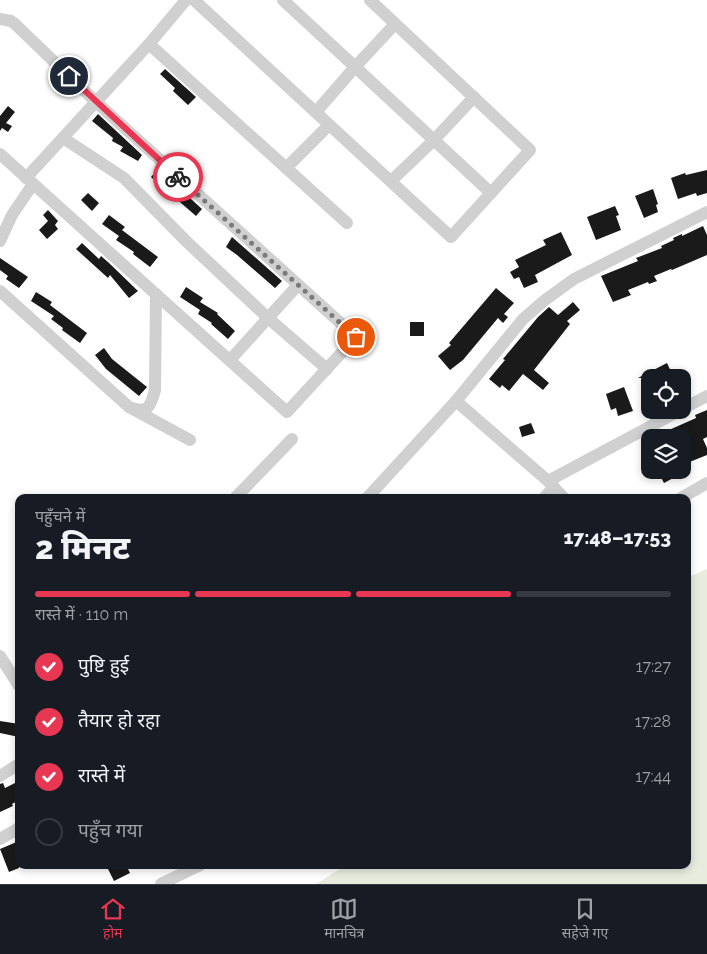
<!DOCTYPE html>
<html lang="hi">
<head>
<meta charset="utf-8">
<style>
  :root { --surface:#171b24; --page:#242831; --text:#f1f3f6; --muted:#9ea1a6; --line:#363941; --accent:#e73752 }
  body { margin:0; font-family:Raleway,"Noto Sans Devanagari",sans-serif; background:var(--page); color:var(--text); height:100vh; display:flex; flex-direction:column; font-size:19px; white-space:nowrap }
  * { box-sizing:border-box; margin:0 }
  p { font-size:16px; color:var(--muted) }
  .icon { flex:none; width:28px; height:28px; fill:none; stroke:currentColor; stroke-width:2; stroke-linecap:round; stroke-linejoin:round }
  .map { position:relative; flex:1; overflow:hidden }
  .side { position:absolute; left:15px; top:494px; width:676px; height:375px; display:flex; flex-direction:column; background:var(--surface); border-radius:10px; box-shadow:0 2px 8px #0003 }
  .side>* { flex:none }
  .tools { position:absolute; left:641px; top:369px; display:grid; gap:10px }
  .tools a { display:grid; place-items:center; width:50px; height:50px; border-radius:10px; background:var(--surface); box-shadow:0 2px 8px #0003; font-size:25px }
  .pin { position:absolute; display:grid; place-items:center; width:42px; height:42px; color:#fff; margin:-21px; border:2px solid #fff; border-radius:50%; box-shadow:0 1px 5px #0007 }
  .courier { position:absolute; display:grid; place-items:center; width:50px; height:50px; margin:-25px; border:4px solid #e73752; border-radius:50%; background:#fff; color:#222; box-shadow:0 1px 6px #0007 }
  .head em { font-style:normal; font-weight:800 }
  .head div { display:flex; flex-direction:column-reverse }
  .head { display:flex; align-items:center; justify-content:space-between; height:85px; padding:0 20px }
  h1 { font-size:32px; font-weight:800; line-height:38px }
  .bar { display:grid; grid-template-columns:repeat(4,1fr); gap:8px 5px; align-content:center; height:60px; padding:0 20px }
  .bar i { height:6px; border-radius:4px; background:var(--line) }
  .bar .active { background:var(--accent) }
  .bar p { grid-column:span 4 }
  ol { padding:0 20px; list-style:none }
  li { display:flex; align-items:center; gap:15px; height:55px }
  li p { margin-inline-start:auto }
  li .icon { padding:5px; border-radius:50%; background:var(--accent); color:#fff; stroke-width:4 }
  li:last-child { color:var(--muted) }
  li i { width:28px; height:28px; border:2px solid var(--line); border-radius:50% }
  .menu { display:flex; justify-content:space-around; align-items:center; height:70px; border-top:1px solid var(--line); background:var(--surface); font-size:14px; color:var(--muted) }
  .menu a { display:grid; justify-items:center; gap:2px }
  .menu .active { color:var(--accent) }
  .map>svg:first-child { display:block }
</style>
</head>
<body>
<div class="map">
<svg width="707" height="884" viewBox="0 0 707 884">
  <rect width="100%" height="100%" fill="#fff"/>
  <polygon fill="#e7ecdf" points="707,569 707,884 316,884 346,865 688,865 688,577"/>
  <g fill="#1a1a1a">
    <polygon points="165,69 196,97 188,105 173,91 175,88 160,74"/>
    <polygon points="8,106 15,112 6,123 12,126 8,132 2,128 0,131 0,116"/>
    <polygon points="98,114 142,155 138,161 120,151 123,147 112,141 113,138 92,121"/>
    <polygon points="158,169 202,209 196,216 151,177"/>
    <polygon points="707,170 707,193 697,196 696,193 678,199 671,178 685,173 686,175"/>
    <polygon points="653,189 658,204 656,205 658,212 644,218 635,196"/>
    <polygon points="88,193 99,203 92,211 81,200"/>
    <polygon points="615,206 619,215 616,216 621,230 596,240 587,217"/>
    <polygon points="48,210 58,221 55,225 58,229 47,239 39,230 48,221 43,215"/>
    <polygon points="109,215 125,227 122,230 158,257 150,267 133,254 134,252 116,240 119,236 102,224"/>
    <polygon points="703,226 707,235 707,255 672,270 671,269 654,276 657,281 649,284 648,282 628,290 631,295 613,302 601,276 638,261 636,258 662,248 661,246 674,240 673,238 682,234 682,236"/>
    <polygon points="561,232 572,255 535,275 538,282 524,288 519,277 514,279 510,272 519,267 515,260 546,245 543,240"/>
    <polygon points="232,237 282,281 275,288 237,255 226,247"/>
    <polygon points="82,243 99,259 101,256 109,263 138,291 129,298 110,275 108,278 76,249"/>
    <polygon points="0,258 28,277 19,288 6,279 8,276 0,270"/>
    <polygon points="186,287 203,298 200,302 218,313 217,314 235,331 228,339 211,324 212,323 198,314 200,310 180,297"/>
    <polygon points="496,288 514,303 504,314 508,317 503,323 498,318 463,360 450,370 438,356 451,345 449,343"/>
    <polygon points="36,292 52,302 50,305 87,333 80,343 62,330 63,328 51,319 54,316 31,301"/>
    <polygon points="573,302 580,310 567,321 570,324 534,370 549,383 543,390 523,374 509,391 502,385 500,388 489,379 505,360 503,359 538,317 549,307 558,315"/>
    <rect x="410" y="322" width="14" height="14"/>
    <polygon points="104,348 112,359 147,387 139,396 106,369 95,355"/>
    <polygon points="667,363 674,378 638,378"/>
    <polygon points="624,387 633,411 618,416 616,408 611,410 606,394"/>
    <polygon points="707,410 707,437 703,439 707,448 707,455 682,465 682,438 651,438 696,418 695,415"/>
    <polygon points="531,423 535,433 522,437 519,427"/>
    <polygon points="657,470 688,470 664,483"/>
    <polygon points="0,721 19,724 19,737 0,733"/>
    <polygon points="19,781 19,800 12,804 13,806 0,812 0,784 3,783 5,788"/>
    <polygon points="19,841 19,868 9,872 0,849"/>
    <polygon points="106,865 126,865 130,873 114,881"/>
  </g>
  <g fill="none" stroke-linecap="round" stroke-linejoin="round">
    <g stroke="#d0d0d0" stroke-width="12">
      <polyline points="194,0 451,237 530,150 370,0"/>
      <polyline points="283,0 491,193"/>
      <polyline points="0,19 11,21 15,24 96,102 356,337 287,412 0,154"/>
      <polyline points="149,44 347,223"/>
      <polyline points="316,112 355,67 395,24"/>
      <polyline points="63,138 124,178 186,241 268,318 327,369"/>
      <polyline points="286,168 329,125"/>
      <polyline points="26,178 149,44 186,0"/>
      <polyline points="391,181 434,140 474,97"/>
      <polyline points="0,241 12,215 33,184"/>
      <polyline points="0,291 129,407 190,440"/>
      <polyline points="230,360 298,285"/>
      <path d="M 132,408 C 149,414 151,404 155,390 L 156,294"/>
      <polyline points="682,409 707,396"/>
      <polyline points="548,481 456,401 523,319 545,300 574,279 707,212"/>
      <polyline points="235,498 292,439"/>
      <polyline points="367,498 456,401"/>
      <polyline points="544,498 554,487"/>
      <polyline points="564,498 548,481 681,410"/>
      <polyline points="681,498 707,483"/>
      <polyline points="0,656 19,686"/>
      <polyline points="0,776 19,764"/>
      <polyline points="0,839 19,828"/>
      <polyline points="161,884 200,865"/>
    </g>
  </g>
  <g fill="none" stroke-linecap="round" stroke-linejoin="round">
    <polyline stroke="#7a7a7a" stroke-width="5" stroke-dasharray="0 9" points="178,177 356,337"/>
    <polyline stroke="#e73752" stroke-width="6" points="69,76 178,177"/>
  </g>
</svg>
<div class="tools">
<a><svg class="icon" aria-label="locate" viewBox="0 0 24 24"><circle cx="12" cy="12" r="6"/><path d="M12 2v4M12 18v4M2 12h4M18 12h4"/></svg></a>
<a><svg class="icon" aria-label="layers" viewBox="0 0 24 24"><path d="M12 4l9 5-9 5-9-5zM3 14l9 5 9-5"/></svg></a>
</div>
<div class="pin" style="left:356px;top:337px;background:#ea580c"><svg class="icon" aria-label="bag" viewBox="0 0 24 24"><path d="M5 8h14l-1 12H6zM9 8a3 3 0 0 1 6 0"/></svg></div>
<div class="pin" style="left:69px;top:76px;background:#1f2937"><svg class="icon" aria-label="home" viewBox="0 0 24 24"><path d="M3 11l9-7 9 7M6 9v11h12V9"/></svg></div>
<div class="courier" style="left:178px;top:177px"><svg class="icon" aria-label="bike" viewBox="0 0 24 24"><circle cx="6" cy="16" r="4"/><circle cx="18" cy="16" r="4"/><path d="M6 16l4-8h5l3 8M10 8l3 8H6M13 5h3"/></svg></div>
<section class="side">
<div class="head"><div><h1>2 मिनट</h1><p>पहुँचने में</p></div><em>17:48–17:53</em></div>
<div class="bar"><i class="active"></i><i class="active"></i><i class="active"></i><i></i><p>रास्ते में · 110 m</p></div>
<ol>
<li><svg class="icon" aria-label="check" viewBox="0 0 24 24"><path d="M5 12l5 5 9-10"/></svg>पुष्टि हुई<p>17:27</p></li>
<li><svg class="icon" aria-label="check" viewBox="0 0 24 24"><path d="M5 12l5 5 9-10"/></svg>तैयार हो रहा<p>17:28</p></li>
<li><svg class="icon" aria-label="check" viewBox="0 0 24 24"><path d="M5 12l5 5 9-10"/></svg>रास्ते में<p>17:44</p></li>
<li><i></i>पहुँच गया</li>
</ol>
</section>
</div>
<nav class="menu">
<a class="active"><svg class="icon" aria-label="home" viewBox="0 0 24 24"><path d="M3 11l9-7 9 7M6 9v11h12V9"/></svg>होम</a>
<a><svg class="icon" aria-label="map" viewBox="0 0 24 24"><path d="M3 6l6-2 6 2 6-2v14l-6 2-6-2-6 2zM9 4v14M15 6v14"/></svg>मानचित्र</a>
<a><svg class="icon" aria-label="saved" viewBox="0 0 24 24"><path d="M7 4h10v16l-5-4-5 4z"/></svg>सहेजे गए</a>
</nav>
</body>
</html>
